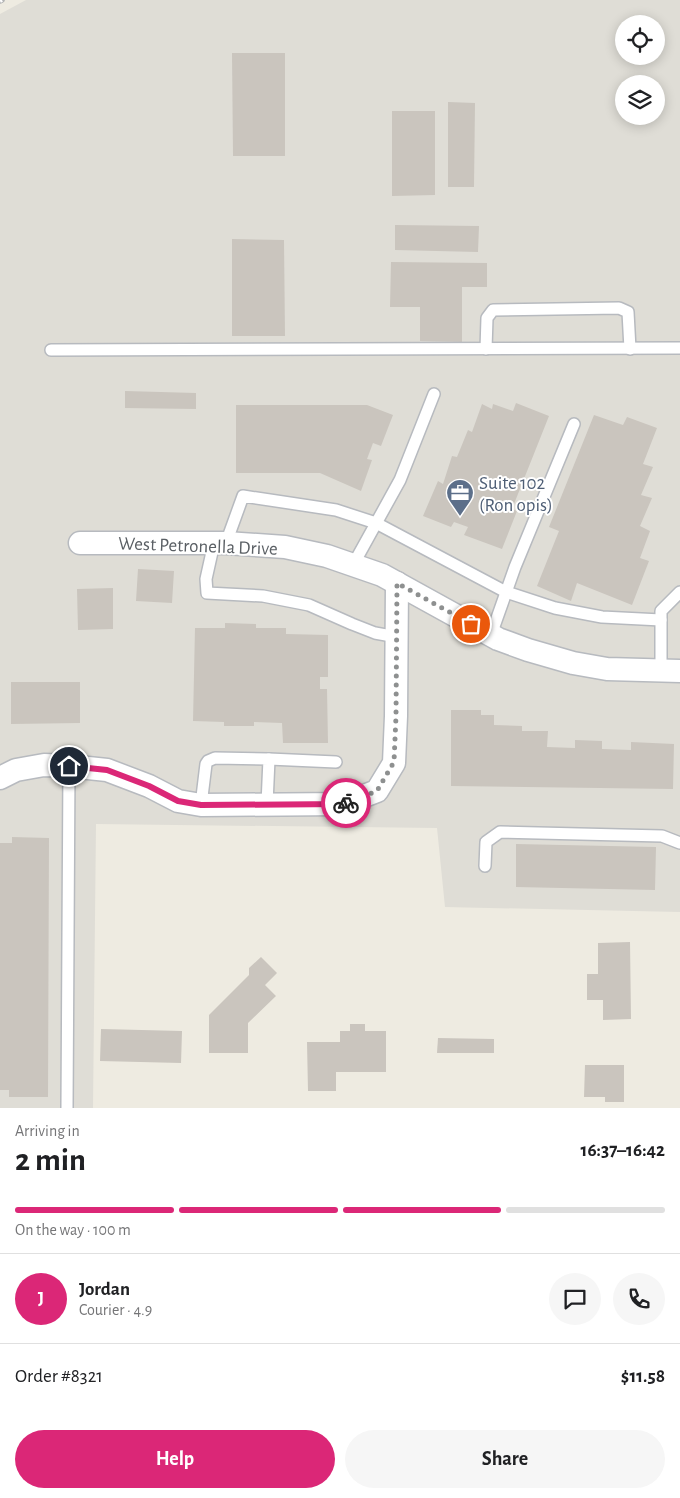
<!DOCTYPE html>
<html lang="en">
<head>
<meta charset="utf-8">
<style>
  :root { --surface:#fff; --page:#f6f6f6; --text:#202124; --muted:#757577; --line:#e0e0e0; --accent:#db2777 }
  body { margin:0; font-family:"Alegreya Sans",sans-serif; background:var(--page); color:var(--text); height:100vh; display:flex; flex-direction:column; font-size:19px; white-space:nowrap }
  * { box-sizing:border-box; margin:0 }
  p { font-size:16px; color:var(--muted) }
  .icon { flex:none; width:28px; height:28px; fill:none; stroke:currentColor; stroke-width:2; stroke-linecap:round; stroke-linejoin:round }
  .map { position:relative; height:1108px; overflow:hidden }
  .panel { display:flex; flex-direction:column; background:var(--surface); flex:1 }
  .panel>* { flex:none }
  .fabs { position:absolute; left:615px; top:15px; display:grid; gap:10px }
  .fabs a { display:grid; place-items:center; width:50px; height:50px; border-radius:50%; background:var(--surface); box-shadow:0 2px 12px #0003; font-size:25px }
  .pin { position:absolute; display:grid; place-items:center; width:42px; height:42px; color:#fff; margin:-21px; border:2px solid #fff; border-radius:50%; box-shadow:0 1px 5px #0007 }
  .courier { position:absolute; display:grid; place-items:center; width:50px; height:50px; margin:-25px; border:4px solid #db2777; border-radius:50%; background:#fff; color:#222; box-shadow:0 1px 6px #0007 }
  .head em { font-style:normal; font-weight:700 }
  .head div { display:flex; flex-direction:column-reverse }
  .head { display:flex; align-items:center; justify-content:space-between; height:85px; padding:0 15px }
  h1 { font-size:32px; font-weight:700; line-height:38px }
  .bar { display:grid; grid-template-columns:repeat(4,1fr); gap:8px 5px; align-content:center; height:60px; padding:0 15px }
  .bar i { height:6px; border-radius:4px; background:var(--line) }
  .bar .active { background:var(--accent) }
  .bar p { grid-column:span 4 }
  .line { display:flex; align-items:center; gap:12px; padding:0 15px; border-top:1px solid var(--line) }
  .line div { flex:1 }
  .round { display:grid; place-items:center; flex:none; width:52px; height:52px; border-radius:26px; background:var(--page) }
  .cta { display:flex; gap:10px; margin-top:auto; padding:10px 15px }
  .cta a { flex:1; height:58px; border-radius:30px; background:var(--accent); color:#fff; font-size:20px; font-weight:700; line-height:58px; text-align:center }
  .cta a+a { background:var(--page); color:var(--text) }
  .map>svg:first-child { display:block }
</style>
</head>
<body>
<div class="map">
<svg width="680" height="1108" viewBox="0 0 680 1108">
  <rect width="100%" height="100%" fill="#eeebe1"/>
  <path fill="#dfddd6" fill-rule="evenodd" d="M 26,0 L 680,0 L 680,912 L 445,907 L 437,828 L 96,824 L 93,1108 L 0,1108 L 0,14 ZM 624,24 L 656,24 L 656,56 L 624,56 ZM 624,84 L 656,84 L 656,116 L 624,116 Z"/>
  <g fill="#cac5be">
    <polygon points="232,53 285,53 285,156 233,156"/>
    <polygon points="448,102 475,103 474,187 448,187"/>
    <polygon points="392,111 435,111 435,195 392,196"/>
    <polygon points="395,225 479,226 478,252 395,250"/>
    <polygon points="232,239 284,240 285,336 232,336"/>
    <polygon points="391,262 487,263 487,287 462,287 462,342 420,341 420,307 390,307"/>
    <polygon points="125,391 196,393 196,409 125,408"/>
    <polygon points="516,403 549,416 512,509 517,511 502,549 464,535 468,527 454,522 451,527 423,516 438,481 443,484 452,456 457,457 468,430 472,432 482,404 492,409 493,404 513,411"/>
    <polygon points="236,405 367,405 393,415 381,446 373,443 367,459 372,460 361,491 320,473 236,473"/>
    <polygon points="594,415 623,425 627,417 657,428 643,464 653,467 641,495 652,498 640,526 650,531 640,558 649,561 632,605 577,583 571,601 537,586 559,531 549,527"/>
    <polygon points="138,569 174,571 172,603 136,601"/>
    <polygon points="113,588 113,629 78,630 77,589"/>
    <polygon points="225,623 256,624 256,628 286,628 286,634 328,635 328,677 320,677 320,689 327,689 328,743 283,743 282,723 254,722 254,726 224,726 224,722 193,721 195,628 225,628"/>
    <polygon points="11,682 80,682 80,723 11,724"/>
    <polygon points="451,710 481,710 481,715 494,715 494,725 522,726 522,731 548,731 547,747 575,748 575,740 602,741 602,749 631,750 631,742 674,744 673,789 451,786"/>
    <polygon points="12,837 49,838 48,1097 9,1097 9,1090 0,1090 0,843 12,843"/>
    <polygon points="516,844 656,847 655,890 516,887"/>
    <polygon points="630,942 631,1019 603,1020 603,1000 587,1000 587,974 598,974 598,943"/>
    <polygon points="261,957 277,973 265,985 276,996 248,1023 248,1053 209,1053 209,1015 249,975 249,968"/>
    <polygon points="350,1024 365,1024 365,1031 386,1031 386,1072 336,1072 336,1091 308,1091 307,1042 340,1042 340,1031 350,1031"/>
    <polygon points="101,1029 182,1031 181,1063 100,1061"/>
    <polygon points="438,1038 494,1039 494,1053 437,1053"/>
    <polygon points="585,1065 624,1065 624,1102 605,1102 605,1097 584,1097"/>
  </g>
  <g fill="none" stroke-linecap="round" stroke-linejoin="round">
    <defs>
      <g id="service">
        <polyline points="486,349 487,318 493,310 619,308 628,312 630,349"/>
        <polyline points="51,350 680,348"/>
        <polyline points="214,543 206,579 207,593 263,596 309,605 352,624 375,633 397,637"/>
        <polyline points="226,543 243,496 336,510 376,523 506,592 555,608 602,617 661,620"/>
        <polyline points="353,565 400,480 434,394"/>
        <polyline points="491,635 515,567 574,424"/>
        <polyline points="661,670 661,611 680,592"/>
        <polyline points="269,759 336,762"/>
        <polyline points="201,805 206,764 208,761 215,758 269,759 267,804"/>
        <polyline points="485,866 486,842 500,832 662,836 680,843"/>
        <polyline points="67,1108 69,766"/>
      </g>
      <g id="minor">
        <polyline points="80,543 226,543 285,547 327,556 382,575 498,639 528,650 573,663 607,669 680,671"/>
        <polyline points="0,778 16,770 44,765 69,766 107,770 149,786 178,801 201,805 343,804 377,791 394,763 396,716 397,583"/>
      </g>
    </defs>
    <use href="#service" stroke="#b7babf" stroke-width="14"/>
    <use href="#minor" stroke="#b7babf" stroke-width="25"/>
    <use href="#service" stroke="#fff" stroke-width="11"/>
    <use href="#minor" stroke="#fff" stroke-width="22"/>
    <defs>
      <polyline id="rail" points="0,1 2,0"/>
    </defs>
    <use href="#rail" stroke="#b3b4b5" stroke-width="5.5"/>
    <use href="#rail" stroke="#fff" stroke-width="4" stroke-dasharray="11" stroke-linecap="butt"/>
  </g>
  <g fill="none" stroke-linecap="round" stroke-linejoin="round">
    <polyline stroke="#8e9090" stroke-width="5" stroke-dasharray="0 9" points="346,803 377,791 394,762 396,716 397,583 471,624"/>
    <polyline stroke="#db2777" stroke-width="6" points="69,766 107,770 149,786 178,801 201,805 343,804 346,803"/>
  </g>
  <defs>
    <symbol id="office-pin" viewBox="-11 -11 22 30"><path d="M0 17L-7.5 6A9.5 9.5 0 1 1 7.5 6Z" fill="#5c6f8a" stroke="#fff"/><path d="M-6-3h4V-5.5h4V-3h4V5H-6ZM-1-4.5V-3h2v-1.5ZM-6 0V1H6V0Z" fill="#fff"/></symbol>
  </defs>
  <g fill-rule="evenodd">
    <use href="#office-pin" x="444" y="477" width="32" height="43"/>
  </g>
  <g text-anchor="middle" stroke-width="4" stroke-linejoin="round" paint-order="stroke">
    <g font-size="19" fill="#4e5e75" stroke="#fff" text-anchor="start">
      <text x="479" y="489">Suite 102<tspan x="479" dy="22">(Ron opis)</tspan></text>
    </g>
    <g font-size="19" fill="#5a5f64" stroke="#fff">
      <text transform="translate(198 545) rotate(2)" y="7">West Petronella Drive</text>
    </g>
  </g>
</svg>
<div class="fabs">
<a><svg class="icon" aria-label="locate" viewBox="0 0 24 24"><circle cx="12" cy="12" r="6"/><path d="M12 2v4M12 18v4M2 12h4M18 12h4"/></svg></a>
<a><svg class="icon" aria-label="layers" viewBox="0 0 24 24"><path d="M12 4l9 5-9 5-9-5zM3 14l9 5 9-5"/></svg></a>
</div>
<div class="pin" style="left:471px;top:624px;background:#ea580c"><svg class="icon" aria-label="bag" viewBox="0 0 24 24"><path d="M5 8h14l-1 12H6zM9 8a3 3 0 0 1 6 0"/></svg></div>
<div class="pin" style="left:69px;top:766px;background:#1f2937"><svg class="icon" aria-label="home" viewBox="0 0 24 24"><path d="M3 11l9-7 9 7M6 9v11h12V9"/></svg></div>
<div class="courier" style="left:346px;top:803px"><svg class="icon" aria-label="bike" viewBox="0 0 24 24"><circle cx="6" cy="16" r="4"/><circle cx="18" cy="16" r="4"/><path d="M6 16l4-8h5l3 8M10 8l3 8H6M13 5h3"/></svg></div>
</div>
<section class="panel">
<div class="head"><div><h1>2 min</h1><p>Arriving in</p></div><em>16:37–16:42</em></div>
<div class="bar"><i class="active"></i><i class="active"></i><i class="active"></i><i></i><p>On the way · 100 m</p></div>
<div class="line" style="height:90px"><b class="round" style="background:var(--accent);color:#fff">J</b><div><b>Jordan</b><p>Courier · 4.9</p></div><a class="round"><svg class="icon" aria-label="chat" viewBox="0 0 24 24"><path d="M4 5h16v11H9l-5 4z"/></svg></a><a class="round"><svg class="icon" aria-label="phone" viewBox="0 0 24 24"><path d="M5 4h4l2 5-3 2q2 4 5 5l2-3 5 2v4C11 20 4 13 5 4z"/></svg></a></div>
<div class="line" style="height:65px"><div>Order #8321</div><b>$11.58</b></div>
<div class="cta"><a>Help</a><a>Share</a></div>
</section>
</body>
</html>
